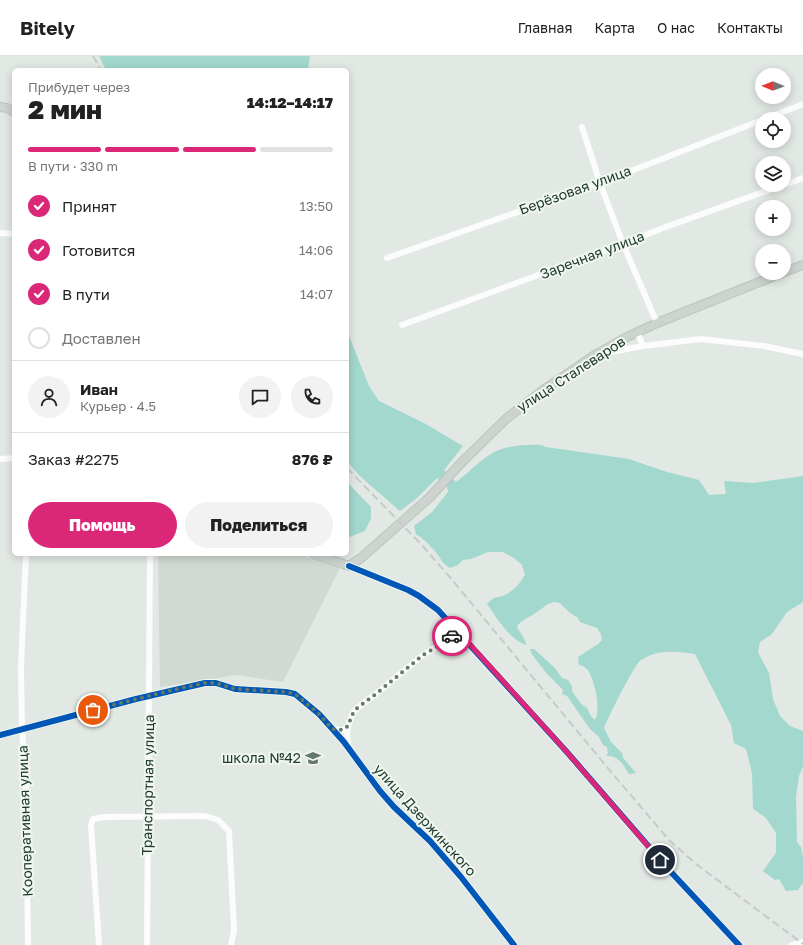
<!DOCTYPE html>
<html lang="ru">
<head>
<meta charset="utf-8">
<style>
  :root { --surface:#fff; --page:#f2f2f2; --text:#222; --muted:#767676; --line:#e0e0e0; --accent:#db2777 }
  body { margin:0; font-family:"Golos Text",sans-serif; background:var(--page); color:var(--text); height:100vh; display:flex; flex-direction:column; font-size:15px; white-space:nowrap }
  * { box-sizing:border-box; margin:0 }
  p { font-size:13px; color:var(--muted) }
  .icon { flex:none; width:22px; height:22px; fill:none; stroke:currentColor; stroke-width:2; stroke-linecap:round; stroke-linejoin:round }
  .map { position:relative; flex:1; overflow:hidden }
  .details { position:absolute; left:12px; top:12px; width:337px; height:488px; display:flex; flex-direction:column; background:var(--surface); border-radius:6px; box-shadow:0 2px 10px #0003 }
  .details>* { flex:none }
  .needle { width:26px; rotate:271deg }
  .controls { position:absolute; left:755px; top:12px; display:grid; gap:8px }
  .controls a { display:grid; place-items:center; width:36px; height:36px; border-radius:50%; background:var(--surface); box-shadow:0 2px 10px #0003; font-size:20px }
  .pin { position:absolute; display:grid; place-items:center; width:34px; height:34px; color:#fff; margin:-17px; border:2px solid #fff; border-radius:50%; box-shadow:0 1px 4px #0007 }
  .courier { position:absolute; display:grid; place-items:center; width:40px; height:40px; margin:-20px; border:3px solid #db2777; border-radius:50%; background:#fff; color:#222; box-shadow:0 1px 5px #0007 }
  .headline em { font-style:normal; font-weight:800 }
  .headline div { display:flex; flex-direction:column-reverse }
  .headline { display:flex; align-items:center; justify-content:space-between; height:68px; padding:0 16px }
  h1 { font-size:26px; font-weight:800; line-height:30px }
  .bar { display:grid; grid-template-columns:repeat(4,1fr); gap:6px 4px; align-content:center; height:48px; padding:0 16px }
  .bar i { height:5px; border-radius:3px; background:var(--line) }
  .bar .current { background:var(--accent) }
  .bar p { grid-column:span 4 }
  .line { display:flex; align-items:center; gap:10px; padding:0 16px; border-top:1px solid var(--line) }
  .line div { flex:1 }
  .round { display:grid; place-items:center; flex:none; width:42px; height:42px; border-radius:21px; background:var(--page) }
  ol { padding:0 16px; list-style:none }
  li { display:flex; align-items:center; gap:12px; height:44px }
  li p { margin-inline-start:auto }
  li .icon { padding:4px; border-radius:50%; background:var(--accent); color:#fff; stroke-width:4 }
  li:last-child { color:var(--muted) }
  li i { width:22px; height:22px; border:2px solid var(--line); border-radius:50% }
  .cta { display:flex; gap:8px; margin-top:auto; padding:8px 16px }
  .cta a { flex:1; height:46px; border-radius:24px; background:var(--accent); color:#fff; font-size:16px; font-weight:800; line-height:46px; text-align:center }
  .cta a+a { background:var(--page); color:var(--text) }
  header { display:flex; align-items:center; gap:24px; box-sizing:border-box; height:56px; padding:0 20px; background:var(--surface); border-bottom:1px solid var(--line) }
  header strong { font-size:19px }
  nav { display:flex; gap:22px; margin-inline-start:auto; font-size:14px }
  .map>svg:first-child { display:block }
</style>
</head>
<body>
<header>
<strong>Bitely</strong>
<nav><a>Главная</a><a>Карта</a><a>О нас</a><a>Контакты</a></nav>
</header>
<div class="map">
<svg width="803" height="889" viewBox="0 0 803 889">
  <rect width="100%" height="100%" fill="#e2e8e3"/>
  <polygon fill="#d0d9d2" points="158,498 298,498 340,512 283,626 236,619 160,631"/>
  <g fill="#a2d8ce">
    <polygon points="99,0 310,0 308,14 106,14"/>
    <path d="M 347,275 L 369,330 L 379,345 L 424,367 L 463,390 L 444,414 L 456,426 C 484,405 489,390 528,389 C 534,389 540,388 546,391 L 629,403 L 667,416 L 699,424 L 709,439 L 726,438 L 724,425 L 753,427 L 803,420 L 803,546 L 787,556 L 772,578 L 760,586 L 758,596 L 769,617 L 773,643 L 780,660 L 790,670 L 803,675 L 803,710 L 799,720 L 796,741 L 797,786 L 801,791 L 803,802 L 803,827 L 798,834 L 786,835 L 779,823 L 775,824 L 763,815 L 776,797 L 776,777 L 766,762 L 753,753 L 752,717 L 746,693 L 734,687 L 731,669 L 695,598 C 678,595 656,593 641,604 C 635,607 608,662 604,672 L 611,686 L 622,697 L 623,702 L 636,717 L 629,718 C 623,708 618,699 606,700 L 608,697 L 607,691 L 603,689 L 599,681 L 590,673 L 567,640 L 562,638 L 563,634 L 547,618 L 531,597 L 530,593 L 534,593 L 555,612 L 562,622 L 568,624 L 572,630 L 572,635 L 581,648 L 587,652 L 590,659 L 595,664 C 601,653 595,627 589,616 C 587,612 584,610 579,609 L 578,601 L 598,588 L 602,584 L 601,578 L 597,572 L 580,566 L 577,561 L 570,557 L 560,547 L 554,546 L 548,548 L 534,558 L 522,565 L 517,570 C 519,577 526,582 526,589 C 509,583 497,562 487,548 C 496,538 498,543 507,538 C 515,533 520,527 525,519 L 522,509 L 514,502 L 503,496 L 488,496 L 471,503 L 463,504 L 458,509 L 450,512 C 441,507 440,500 433,493 C 428,487 422,482 416,478 L 414,470 L 432,456 L 448,436 L 447,431 L 437,422 L 417,442 L 400,455 L 362,422 L 347,406 Z"/>
    <polygon points="347,426 371,451 371,462 365,475 347,482"/>
  </g>
  <g fill="none" stroke-linecap="round" stroke-linejoin="round">
    <defs>
      <g id="major">
        <polyline points="0,51 7,52 14,56"/>
        <polyline points="784,216 803,209"/>
        <polyline points="314,498 349,510 361,502 429,442 463,405 507,362 542,335 595,299 625,282 657,267 782,217"/>
      </g>
    </defs>
    <use href="#major" stroke="#bbc5be" stroke-width="10"/>
    <g stroke="#fbfcfb" stroke-width="6">
      <polyline points="765,63 803,48"/>
      <polyline points="582,71 600,127 623,188 657,267"/>
      <polyline points="784,129 803,122"/>
      <polyline points="0,177 14,178"/>
      <polyline points="387,202 600,127 762,64"/>
      <polyline points="402,269 623,188 663,172 783,129"/>
      <polyline points="637,276 643,290 701,283 764,290 803,298"/>
      <polyline points="601,298 643,290"/>
      <polyline points="0,403 14,402"/>
      <polyline points="26,498 21,611 22,673 26,731 28,889"/>
      <polyline points="349,510 408,534 419,540 438,554 566,695 670,815 739,889"/>
      <polyline points="348,670 347,680 349,692"/>
      <polyline points="332,673 343,674 348,670 352,659 356,653 377,637 423,599 445,586 458,575"/>
      <polyline points="0,679 136,643 205,627 216,627 235,633 286,636 295,638 319,658 344,686 380,735 394,751 430,785 461,821 514,889"/>
      <polyline points="99,889 91,769 93,763 103,761 205,760 218,764 229,775 234,874 231,889"/>
      <polyline points="147,889 150,498"/>
      <polyline points="792,889 803,886"/>
    </g>
    <use href="#major" stroke="#cdd4cf" stroke-width="8"/>
    <g stroke="#c6cac8" stroke-width="2" stroke-dasharray="8 4" stroke-linecap="butt">
      <polyline points="93,0 101,14"/>
      <polyline points="347,412 421,488 448,519 612,717 669,784 696,808 803,888"/>
    </g>
    <defs>
      <g id="cycleway">
        <polyline points="349,510 408,534 419,540 438,554 566,695 670,815 739,889"/>
        <polyline points="0,679 136,643 205,627 216,627 235,633 286,636 295,638 319,658 344,686 380,735 394,751 430,785 461,821 514,889"/>
      </g>
    </defs>
    <use href="#cycleway" stroke="#f0f7f1" stroke-width="8"/>
    <use href="#cycleway" stroke="#0057b8" stroke-width="6"/>
  </g>
  <g fill="none" stroke-linecap="round" stroke-linejoin="round">
    <polyline stroke="#64786b" stroke-width="4" stroke-dasharray="0 7.2" points="93,654 173,634 205,627 216,627 235,633 286,636 295,638 319,658 332,673 343,674 348,670 352,659 356,653 377,637 423,599 445,586 452,580"/>
    <polyline stroke="#db2777" stroke-width="5" points="452,580 458,575 566,695 660,804"/>
  </g>
  <defs>
    <symbol id="school-bare" viewBox="-9 -9 18 18"><path d="M0-5L7-2L0 1L-7-2ZM-4 1L0 2.5L4 1V4Q0 6-4 4Z" fill="#64786b" stroke="#f0f7f1" stroke-width="2.5" paint-order="stroke"/></symbol>
  </defs>
  <g fill-rule="evenodd">
    <use href="#school-bare" x="302" y="691" width="22" height="22"/>
  </g>
  <g text-anchor="middle" stroke-width="4" stroke-linejoin="round" paint-order="stroke">
    <g font-size="14" fill="#203b2b" stroke="#f0f7f1">
      <text transform="translate(575 134) rotate(-20)" y="5">Берёзовая улица</text>
      <text transform="translate(592 199) rotate(-21)" y="5">Заречная улица</text>
      <text transform="translate(571 318) rotate(-33)" y="5">улица Сталеваров</text>
      <text transform="translate(148 729) rotate(-89)" y="5">Транспортная улица</text>
      <text transform="translate(425 764) rotate(48)" y="5">улица Дзержинского</text>
      <text transform="translate(25 765) rotate(-92)" y="5">Кооперативная улица</text>
    </g>
    <g font-size="14" fill="#203b2b" stroke="#f0f7f1" text-anchor="end">
      <text x="301" y="707">школа №42</text>
    </g>
  </g>
</svg>
<div class="controls">
<a><svg class="needle" viewBox="-14 -14 28 28"><path d="M0-13l5 13h-10z" fill="#e53935"/><path d="M0 13l5-13h-10z" fill="#767676"/></svg></a>
<a><svg class="icon" aria-label="locate" viewBox="0 0 24 24"><circle cx="12" cy="12" r="6"/><path d="M12 2v4M12 18v4M2 12h4M18 12h4"/></svg></a>
<a><svg class="icon" aria-label="layers" viewBox="0 0 24 24"><path d="M12 4l9 5-9 5-9-5zM3 14l9 5 9-5"/></svg></a>
<a>+</a>
<a>−</a>
</div>
<div class="pin" style="left:93px;top:654px;background:#ea580c"><svg class="icon" aria-label="bag" viewBox="0 0 24 24"><path d="M5 8h14l-1 12H6zM9 8a3 3 0 0 1 6 0"/></svg></div>
<div class="pin" style="left:660px;top:804px;background:#1f2937"><svg class="icon" aria-label="home" viewBox="0 0 24 24"><path d="M3 11l9-7 9 7M6 9v11h12V9"/></svg></div>
<div class="courier" style="left:452px;top:580px"><svg class="icon" aria-label="car" viewBox="0 0 24 24"><path d="M5 17H2v-5l4-1 3-4h7l3 4 3 1v5h-3M9 17h6M6 11h13"/><circle cx="7" cy="17" r="2"/><circle cx="17" cy="17" r="2"/></svg></div>
<section class="details">
<div class="headline"><div><h1>2 мин</h1><p>Прибудет через</p></div><em>14:12–14:17</em></div>
<div class="bar"><i class="current"></i><i class="current"></i><i class="current"></i><i></i><p>В пути · 330 m</p></div>
<ol>
<li><svg class="icon" aria-label="check" viewBox="0 0 24 24"><path d="M5 12l5 5 9-10"/></svg>Принят<p>13:50</p></li>
<li><svg class="icon" aria-label="check" viewBox="0 0 24 24"><path d="M5 12l5 5 9-10"/></svg>Готовится<p>14:06</p></li>
<li><svg class="icon" aria-label="check" viewBox="0 0 24 24"><path d="M5 12l5 5 9-10"/></svg>В пути<p>14:07</p></li>
<li><i></i>Доставлен</li>
</ol>
<div class="line" style="height:72px"><a class="round"><svg class="icon" aria-label="person" viewBox="0 0 24 24"><circle cx="12" cy="8" r="4"/><path d="M4 21q1-7 8-7t8 7"/></svg></a><div><b>Иван</b><p>Курьер · 4.5</p></div><a class="round"><svg class="icon" aria-label="chat" viewBox="0 0 24 24"><path d="M4 5h16v11H9l-5 4z"/></svg></a><a class="round"><svg class="icon" aria-label="phone" viewBox="0 0 24 24"><path d="M5 4h4l2 5-3 2q2 4 5 5l2-3 5 2v4C11 20 4 13 5 4z"/></svg></a></div>
<div class="line" style="height:52px"><div>Заказ #2275</div><b>876 ₽</b></div>
<div class="cta"><a>Помощь</a><a>Поделиться</a></div>
</section>
</div>
</body>
</html>
